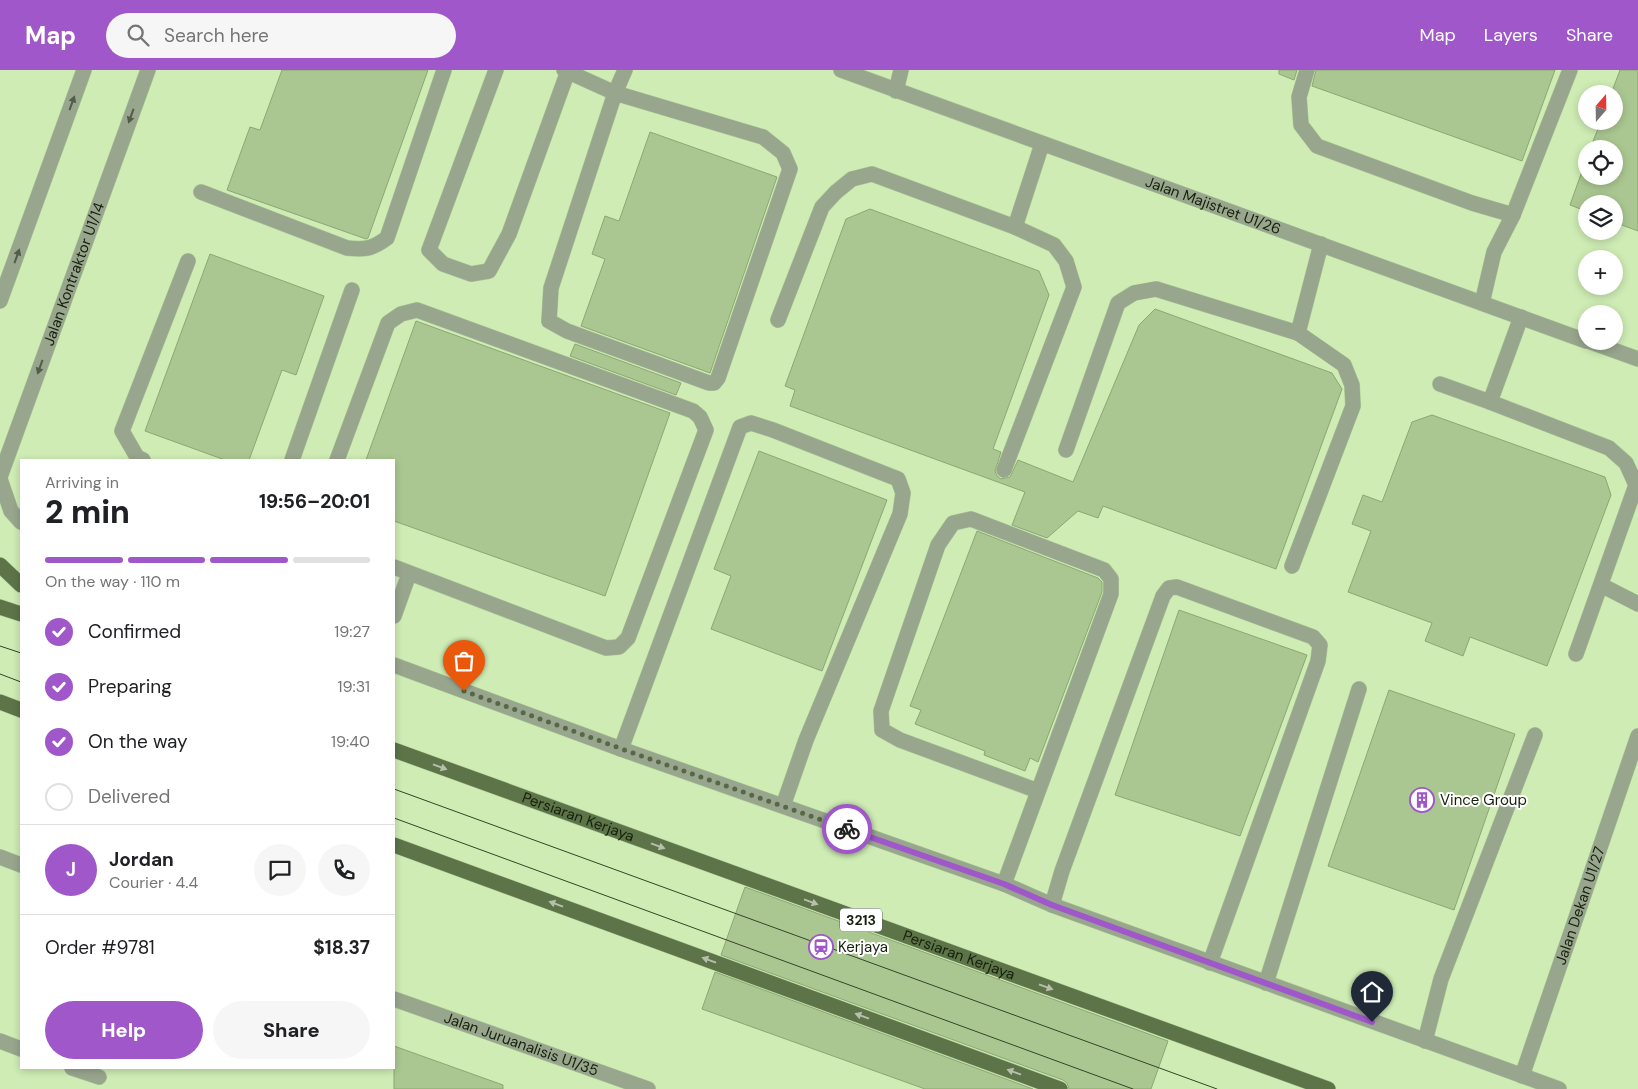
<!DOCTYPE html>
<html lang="en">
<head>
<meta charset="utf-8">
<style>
  :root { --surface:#fff; --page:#f6f6f6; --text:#202124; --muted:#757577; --line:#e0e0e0; --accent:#9f57ca }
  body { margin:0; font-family:"DM Sans",sans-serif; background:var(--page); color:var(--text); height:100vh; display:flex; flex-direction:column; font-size:19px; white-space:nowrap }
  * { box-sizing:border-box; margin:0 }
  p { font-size:16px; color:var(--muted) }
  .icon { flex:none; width:28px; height:28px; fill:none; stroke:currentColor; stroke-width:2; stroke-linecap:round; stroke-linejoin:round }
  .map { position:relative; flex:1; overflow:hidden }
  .panel { position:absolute; left:20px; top:389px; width:375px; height:610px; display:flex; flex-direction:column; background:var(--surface); border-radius:0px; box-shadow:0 2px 8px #0003 }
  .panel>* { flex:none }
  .needle { width:32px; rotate:20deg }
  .fabs { position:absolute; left:1578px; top:15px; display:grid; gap:10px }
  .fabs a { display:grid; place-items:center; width:45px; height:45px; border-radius:50%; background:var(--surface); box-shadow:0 2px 8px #0003; font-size:25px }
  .pin { position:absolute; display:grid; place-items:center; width:42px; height:42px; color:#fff; margin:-51px -21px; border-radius:50% 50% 50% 0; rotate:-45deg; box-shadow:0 0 5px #0007 }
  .pin .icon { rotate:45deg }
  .courier { position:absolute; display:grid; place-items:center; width:50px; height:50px; margin:-25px; border:4px solid #9f57ca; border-radius:50%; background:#fff; color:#222; box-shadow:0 1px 6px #0007 }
  .head em { font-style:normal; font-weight:800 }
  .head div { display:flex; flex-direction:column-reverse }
  .head { display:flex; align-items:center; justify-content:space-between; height:85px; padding:0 25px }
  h1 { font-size:32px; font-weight:800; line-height:38px }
  .bar { display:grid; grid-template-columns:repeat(4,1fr); gap:8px 5px; align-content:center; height:60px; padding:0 25px }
  .bar i { height:6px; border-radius:4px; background:var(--line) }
  .bar .selected { background:var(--accent) }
  .bar p { grid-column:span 4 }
  .line { display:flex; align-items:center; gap:12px; padding:0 25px; border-top:1px solid var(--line) }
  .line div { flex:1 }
  .round { display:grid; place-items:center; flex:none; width:52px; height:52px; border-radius:26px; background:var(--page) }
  ol { padding:0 25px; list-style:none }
  li { display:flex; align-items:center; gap:15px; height:55px }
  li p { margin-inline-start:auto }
  li .icon { padding:5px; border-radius:50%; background:var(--accent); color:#fff; stroke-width:4 }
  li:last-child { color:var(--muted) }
  li i { width:28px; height:28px; border:2px solid var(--line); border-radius:50% }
  .primary-button { display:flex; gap:10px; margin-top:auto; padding:10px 25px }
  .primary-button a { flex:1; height:58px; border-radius:30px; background:var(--accent); color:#fff; font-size:20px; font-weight:800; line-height:58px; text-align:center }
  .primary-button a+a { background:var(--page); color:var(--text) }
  header { display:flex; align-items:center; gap:30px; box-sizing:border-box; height:70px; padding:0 25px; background:var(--accent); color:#fff }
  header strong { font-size:24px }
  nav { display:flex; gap:28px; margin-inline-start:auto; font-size:18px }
  .search { width:350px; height:45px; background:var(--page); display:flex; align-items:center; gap:12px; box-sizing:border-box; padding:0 18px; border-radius:28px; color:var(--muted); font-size:19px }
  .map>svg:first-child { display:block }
</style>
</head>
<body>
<header>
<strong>Map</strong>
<div class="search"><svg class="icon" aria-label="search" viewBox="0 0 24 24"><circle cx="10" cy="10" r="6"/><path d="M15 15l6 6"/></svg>Search here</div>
<nav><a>Map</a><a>Layers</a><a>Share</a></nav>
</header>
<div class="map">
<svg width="1638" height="1019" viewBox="0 0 1638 1019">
  <rect width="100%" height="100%" fill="#ceecb4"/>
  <g fill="#aac791" stroke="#8ba772">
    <polygon points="282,0 428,0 368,168 366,169 227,120 250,57 260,60"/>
    <polygon points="1279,0 1297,0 1294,10 1279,4"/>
    <polygon points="1316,0 1555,0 1522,91 1312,16"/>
    <polygon points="1620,0 1638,0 1638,161 1614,152 1614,134 1586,134 1586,141 1570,135 1586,90 1586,106 1614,106 1614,79 1590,79 1601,51 1614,51 1614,24 1611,24"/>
    <polygon points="650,62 777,107 710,303 581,256 605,189 592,184 605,146 619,151"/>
    <polygon points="870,139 1039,201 1049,225 993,379 1001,382 995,401 997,406 1001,409 1010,407 1018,390 1073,412 1139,255 1155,239 1332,303 1342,319 1276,499 1103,436 1098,448 1078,441 1047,468 1012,455 1025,422 790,336 795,320 785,316 846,149"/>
    <polygon points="210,184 324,226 296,305 282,300 249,390 225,390 145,361"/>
    <polygon points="416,251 670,343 605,526 394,451 394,390 366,390"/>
    <polygon points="575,274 681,313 676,325 570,286"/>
    <polygon points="1432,345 1605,407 1611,425 1547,596 1470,567 1463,586 1425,571 1432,553 1348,522 1371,461 1352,454 1363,425 1382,432 1412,352"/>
    <polygon points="759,381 887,430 822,601 711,559 731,506 714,499"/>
    <polygon points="977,461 1098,508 1102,512 1102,522 1038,692 1030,688 1025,701 984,685 985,681 915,654 921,640 910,636"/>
    <polygon points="1179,540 1307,585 1240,766 1115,725"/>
    <polygon points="1389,620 1515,664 1454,840 1328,796"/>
    <polygon points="745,817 1168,971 1151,1019 1069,1019 1067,1013 1063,1010 721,885"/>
    <polygon points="715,902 1033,1019 925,1019 702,939"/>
    <polygon points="394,976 503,1015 503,1019 394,1019"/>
  </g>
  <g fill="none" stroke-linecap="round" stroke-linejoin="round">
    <defs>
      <g id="minor">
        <polyline points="496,0 429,180 443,194 471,204 489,201 509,164 568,1"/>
        <polyline points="564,0 615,23 763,67 783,83 790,99 718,308 714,313 709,313 567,261 549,251 551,218 615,23 625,0"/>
        <path id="s1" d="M 841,0 L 1586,271"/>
        <polyline points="1307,0 1299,27 1301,55 1317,76 1472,133 1513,145 1494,182 1482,233"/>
        <polyline points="896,21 901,0"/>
        <path d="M 201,122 L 347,178 C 365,180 372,179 387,168 L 444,0"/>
        <polyline points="1513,145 1570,0"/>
        <polyline points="1015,157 1042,74"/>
        <polyline points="0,231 84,0"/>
        <polyline points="1521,247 1490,332 1609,378 1626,393 1636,415 1576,584"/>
        <polyline points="778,250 822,137 836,122 852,109 872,104 1015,157 1054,175 1066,191 1074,217 1004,400"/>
        <polyline points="1588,271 1638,289"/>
        <polyline points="1440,314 1490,332"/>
        <polyline points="1066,380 1118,233 1134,223 1156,219 1298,263"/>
        <polyline points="143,390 137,387 122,361 188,191"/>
        <polyline points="292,390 352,220"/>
        <polyline points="337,390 388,253 401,244 417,240 693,341 700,347 706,360 628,568 619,577 606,578 394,497"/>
        <path id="s2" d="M 0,407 L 148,0"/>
        <polyline points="0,409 11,441 21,452"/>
        <polyline points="1292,496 1353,336 1352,315 1344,295 1298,263 1321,174"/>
        <polyline points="1601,515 1638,534"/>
        <polyline points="394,546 409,504"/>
        <polyline points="394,595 621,679 1004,814 1052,835 1559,1019"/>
        <polyline points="621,679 740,357 751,353 773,360 898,409 903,423 900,444 806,670 783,736"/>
        <polyline points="0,787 21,795"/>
        <polyline points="1004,814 1111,524 1111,509 1104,500 971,449 953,453 938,475 881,641 882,660 900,670 1038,721"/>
        <polyline points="1052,835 1062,801 1163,526 1169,518 1177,517 1313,567 1320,575 1318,591 1210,893"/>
        <polyline points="1266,913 1359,619"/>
        <path id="s3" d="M 394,929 L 648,1019"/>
        <polyline points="0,971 21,979"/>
        <polyline points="1425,971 1441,909 1535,665"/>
        <polyline points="72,998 99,1007"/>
        <path id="s4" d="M 1522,1006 L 1638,666"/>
      </g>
      <g id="major">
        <polyline points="0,495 21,515"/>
        <polyline points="0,537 21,544"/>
        <polyline points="0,632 21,640"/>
        <path id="s5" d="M 394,680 L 1328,1019"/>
        <polyline points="394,775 1060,1019"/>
      </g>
    </defs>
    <use href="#minor" stroke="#adc796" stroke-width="16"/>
    <use href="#major" stroke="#adc796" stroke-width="16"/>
    <use href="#minor" stroke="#99a68e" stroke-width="15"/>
    <use href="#major" stroke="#5d7449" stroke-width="15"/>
    <g stroke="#364429" stroke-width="1">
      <polyline points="0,576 21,583"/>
      <polyline points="0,604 21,612"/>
      <polyline points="394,719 1217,1019"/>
      <polyline points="394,748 1133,1019"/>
    </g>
  </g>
  <defs><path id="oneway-solid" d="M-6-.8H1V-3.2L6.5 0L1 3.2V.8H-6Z" transform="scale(1.25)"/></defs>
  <g fill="#515d46">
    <use href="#oneway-solid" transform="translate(72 33) rotate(-70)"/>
    <use href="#oneway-solid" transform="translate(131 46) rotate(110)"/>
    <use href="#oneway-solid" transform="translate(17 186) rotate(-70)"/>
    <use href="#oneway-solid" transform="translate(40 297) rotate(110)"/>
  </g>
  <g fill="#b6c0ad">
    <use href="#oneway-solid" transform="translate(440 697) rotate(20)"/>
    <use href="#oneway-solid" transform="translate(658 776) rotate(20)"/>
    <use href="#oneway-solid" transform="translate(811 832) rotate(20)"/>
    <use href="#oneway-solid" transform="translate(556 834) rotate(-160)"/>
    <use href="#oneway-solid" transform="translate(709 890) rotate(-160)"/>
    <use href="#oneway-solid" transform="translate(1046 917) rotate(20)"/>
    <use href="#oneway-solid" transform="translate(862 946) rotate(-160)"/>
    <use href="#oneway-solid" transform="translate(1014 1002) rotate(-160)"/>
  </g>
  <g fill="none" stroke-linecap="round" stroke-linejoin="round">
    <polyline stroke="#566847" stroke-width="5" stroke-dasharray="0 9" points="464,621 622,679 847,759"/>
    <polyline stroke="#9f57ca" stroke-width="6" points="847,759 1004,814 1052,835 1372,952"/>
  </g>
  <defs>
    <symbol id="building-ring" viewBox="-11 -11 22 22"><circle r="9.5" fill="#fff" stroke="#9f57ca" stroke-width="1.5"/><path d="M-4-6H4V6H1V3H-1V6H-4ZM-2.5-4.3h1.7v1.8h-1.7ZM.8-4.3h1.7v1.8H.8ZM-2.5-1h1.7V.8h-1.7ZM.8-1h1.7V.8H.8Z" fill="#9f57ca"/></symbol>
    <symbol id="station-ring" viewBox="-11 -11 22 22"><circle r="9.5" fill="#fff" stroke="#9f57ca" stroke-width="1.5"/><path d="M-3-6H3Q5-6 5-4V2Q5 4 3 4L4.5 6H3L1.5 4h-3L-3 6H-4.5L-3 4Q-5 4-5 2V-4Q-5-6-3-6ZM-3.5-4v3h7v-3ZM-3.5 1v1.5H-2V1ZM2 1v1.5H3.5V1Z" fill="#9f57ca"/></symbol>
  </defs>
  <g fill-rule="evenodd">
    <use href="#building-ring" x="1408" y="716" width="28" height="28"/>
    <use href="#station-ring" x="807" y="863" width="28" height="28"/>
  </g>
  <g text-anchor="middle" stroke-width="4" stroke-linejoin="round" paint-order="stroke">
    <rect fill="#fff" stroke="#5c6455" stroke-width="1" x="840" y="838.5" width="42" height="23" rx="4"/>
    <g font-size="14" font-weight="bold" fill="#16210c">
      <text x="861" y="855">3213</text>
    </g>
    <g font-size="15" fill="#16210c" stroke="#fff">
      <text dy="5" stroke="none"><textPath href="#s1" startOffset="396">Jalan Majistret U1/26</textPath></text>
      <text dy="5" stroke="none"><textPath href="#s2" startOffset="216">Jalan Kontraktor U1/14</textPath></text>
      <text dy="5" stroke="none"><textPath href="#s5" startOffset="196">Persiaran Kerjaya</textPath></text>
      <text dy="5" stroke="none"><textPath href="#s4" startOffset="180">Jalan Dekan U1/27</textPath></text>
      <text dy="5" stroke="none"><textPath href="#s5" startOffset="601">Persiaran Kerjaya</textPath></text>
      <text dy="5" stroke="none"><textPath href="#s3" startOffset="135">Jalan Juruanalisis U1/35</textPath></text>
    </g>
    <g font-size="15" fill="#16210c" stroke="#fff" text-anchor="start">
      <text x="1440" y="735">Vince Group</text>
      <text x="838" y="882">Kerjaya</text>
    </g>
  </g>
</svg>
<div class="fabs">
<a><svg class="needle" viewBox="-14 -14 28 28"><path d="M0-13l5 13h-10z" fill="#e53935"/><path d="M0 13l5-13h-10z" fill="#757577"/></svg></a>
<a><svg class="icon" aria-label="locate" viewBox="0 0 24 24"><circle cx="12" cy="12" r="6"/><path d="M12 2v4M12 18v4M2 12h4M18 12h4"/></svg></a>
<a><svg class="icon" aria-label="layers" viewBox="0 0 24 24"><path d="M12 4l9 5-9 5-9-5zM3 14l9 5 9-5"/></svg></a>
<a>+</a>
<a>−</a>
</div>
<div class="pin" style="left:464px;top:621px;background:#ea580c"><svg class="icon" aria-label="bag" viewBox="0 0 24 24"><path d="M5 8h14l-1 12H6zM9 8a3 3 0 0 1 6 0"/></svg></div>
<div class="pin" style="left:1372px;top:952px;background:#1f2937"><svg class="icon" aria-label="home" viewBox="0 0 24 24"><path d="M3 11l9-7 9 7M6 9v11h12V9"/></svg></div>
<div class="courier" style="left:847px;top:759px"><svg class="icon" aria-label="bike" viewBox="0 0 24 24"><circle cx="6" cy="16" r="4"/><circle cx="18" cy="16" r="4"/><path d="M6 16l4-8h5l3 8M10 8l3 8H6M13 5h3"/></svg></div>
<section class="panel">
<div class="head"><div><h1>2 min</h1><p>Arriving in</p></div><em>19:56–20:01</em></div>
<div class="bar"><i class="selected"></i><i class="selected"></i><i class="selected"></i><i></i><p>On the way · 110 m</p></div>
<ol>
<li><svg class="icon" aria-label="check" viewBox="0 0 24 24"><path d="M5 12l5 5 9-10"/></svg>Confirmed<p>19:27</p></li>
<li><svg class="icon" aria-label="check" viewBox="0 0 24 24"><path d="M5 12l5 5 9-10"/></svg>Preparing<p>19:31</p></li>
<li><svg class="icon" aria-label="check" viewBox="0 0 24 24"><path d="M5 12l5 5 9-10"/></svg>On the way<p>19:40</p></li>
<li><i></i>Delivered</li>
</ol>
<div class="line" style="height:90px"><b class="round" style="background:var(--accent);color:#fff">J</b><div><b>Jordan</b><p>Courier · 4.4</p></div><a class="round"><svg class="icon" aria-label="chat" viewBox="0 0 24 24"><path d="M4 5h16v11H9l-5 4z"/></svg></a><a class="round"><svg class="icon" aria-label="phone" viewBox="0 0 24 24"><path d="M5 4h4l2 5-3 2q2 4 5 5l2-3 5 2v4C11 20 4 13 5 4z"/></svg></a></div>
<div class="line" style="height:65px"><div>Order #9781</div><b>$18.37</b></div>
<div class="primary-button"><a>Help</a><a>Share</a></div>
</section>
</div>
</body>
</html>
